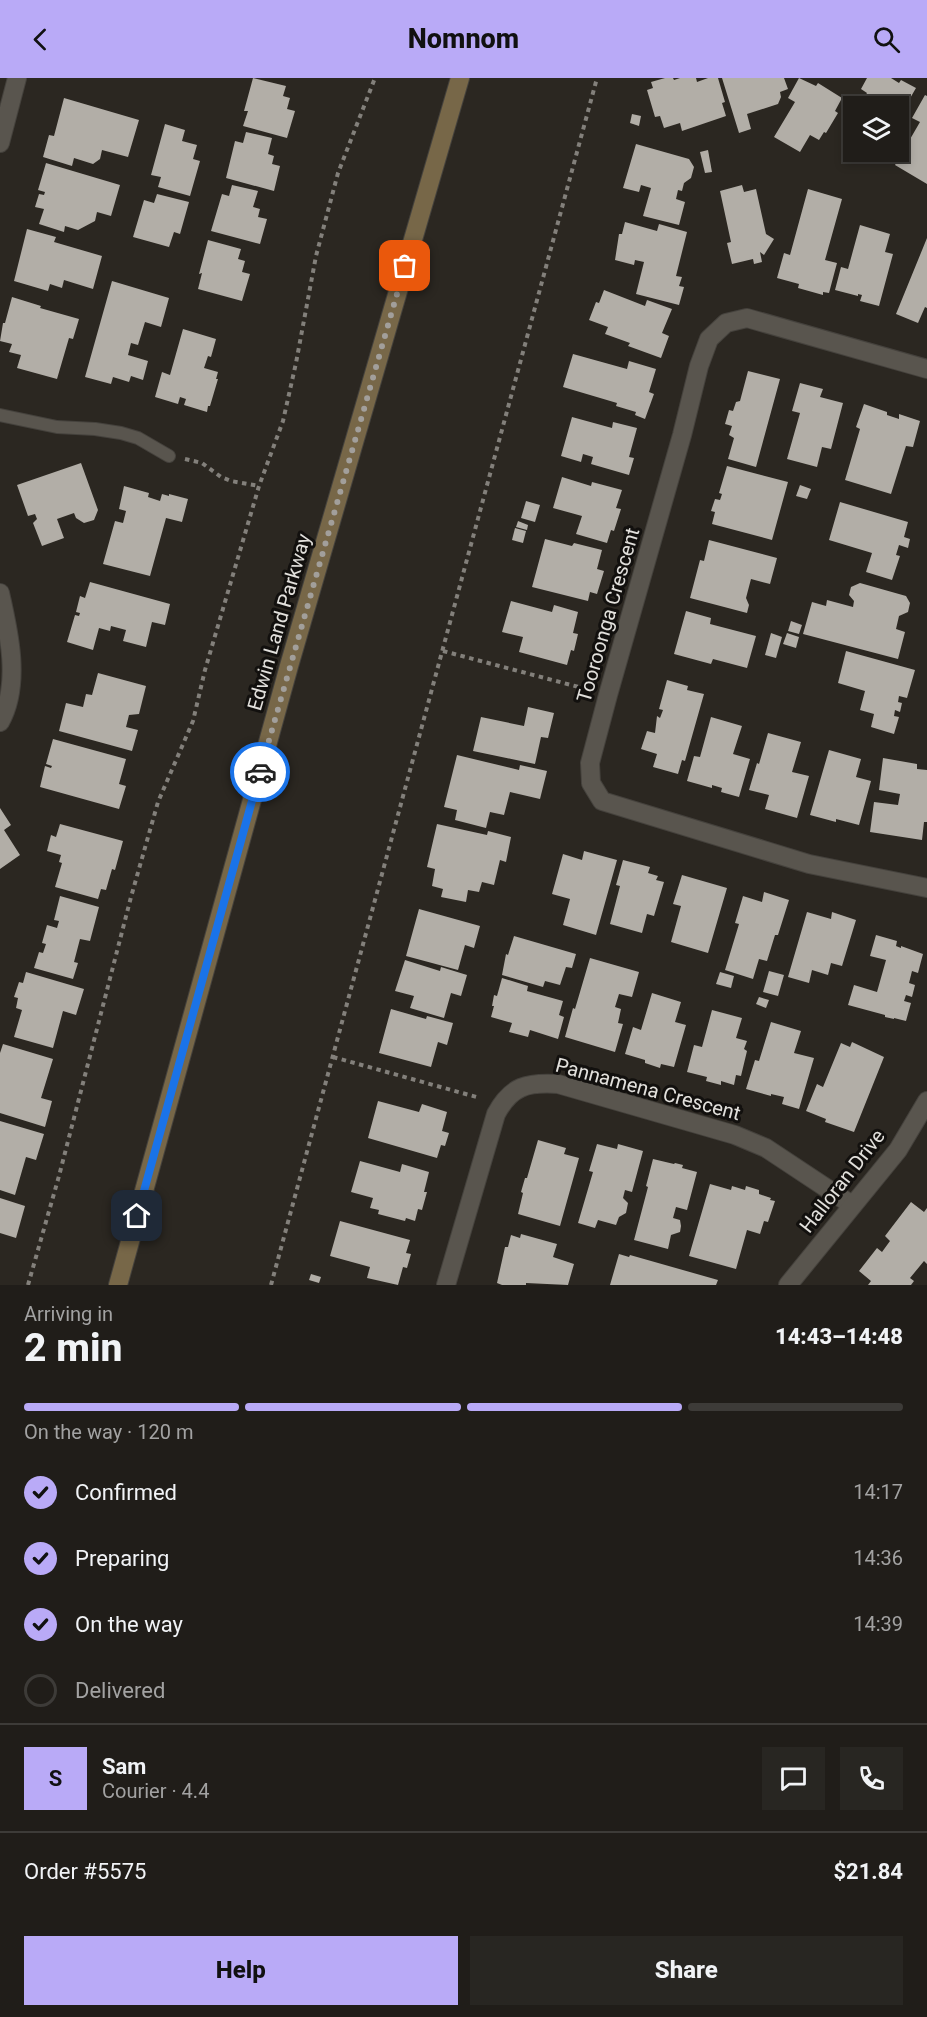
<!DOCTYPE html>
<html lang="en">
<head>
<meta charset="utf-8">
<style>
  :root { --surface:#201d19; --page:#282622; --text:#f1f3f6; --muted:#a2a2a2; --line:#3d3b38; --accent:#b9aaf7 }
  body { margin:0; font-family:Roboto,sans-serif; background:var(--page); color:var(--text); height:100vh; display:flex; flex-direction:column; font-size:22px; white-space:nowrap }
  * { box-sizing:border-box; margin:0 }
  p { font-size:20px; color:var(--muted) }
  .icon { flex:none; width:33px; height:33px; fill:none; stroke:currentColor; stroke-width:2; stroke-linecap:round; stroke-linejoin:round }
  .map { position:relative; height:1207px; overflow:hidden }
  .panel { display:flex; flex-direction:column; background:var(--surface); flex:1 }
  .panel>* { flex:none }
  .buttons { position:absolute; left:843px; top:18px; display:grid; gap:12px }
  .buttons a { display:grid; place-items:center; width:66px; height:66px; border-radius:0px; background:var(--surface); box-shadow:0 3px 9px #0003,0 0 0 2px var(--line); font-size:30px }
  .pin { position:absolute; display:grid; place-items:center; width:51px; height:51px; color:#fff; margin:-26px; border-radius:12px; box-shadow:0 3px 9px #0006 }
  .courier { position:absolute; display:grid; place-items:center; width:60px; height:60px; margin:-30px; border:4px solid #1a73e8; border-radius:50%; background:#fff; color:#222; box-shadow:0 2px 8px #0007 }
  .summary em { font-style:normal; font-weight:800 }
  .summary div { display:flex; flex-direction:column-reverse }
  .summary { display:flex; align-items:center; justify-content:space-between; height:102px; padding:0 24px }
  h1 { font-size:39px; font-weight:800; line-height:45px }
  .bar { display:grid; grid-template-columns:repeat(4,1fr); gap:9px 6px; align-content:center; height:72px; padding:0 24px }
  .bar i { height:8px; border-radius:4px; background:var(--line) }
  .bar .on { background:var(--accent) }
  .bar p { grid-column:span 4 }
  .line { display:flex; align-items:center; gap:15px; padding:0 24px; border-top:2px solid var(--line) }
  .line div { flex:1 }
  .round { display:grid; place-items:center; flex:none; width:63px; height:63px; border-radius:0px; background:var(--page) }
  ol { padding:0 24px; list-style:none }
  li { display:flex; align-items:center; gap:18px; height:66px }
  li p { margin-inline-start:auto }
  li .icon { padding:6px; border-radius:50%; background:var(--accent); color:#111; stroke-width:4 }
  li:last-child { color:var(--muted) }
  li i { width:33px; height:33px; border:3px solid var(--line); border-radius:50% }
  .cta { display:flex; gap:12px; margin-top:auto; padding:12px 24px }
  .cta a { flex:1; height:69px; border-radius:0px; background:var(--accent); color:#111; font-size:24px; font-weight:800; line-height:69px; text-align:center }
  .cta a+a { background:var(--page); color:var(--text) }
  header { display:flex; justify-content:space-between; align-items:center; height:78px; padding:0 24px; background:var(--accent); color:#111; font-size:27px; font-weight:800 }
  .map>svg:first-child { display:block }
</style>
</head>
<body>
<header><svg class="icon" aria-label="back" viewBox="0 0 24 24"><path d="M15 5l-7 7 7 7"/></svg>Nomnom<svg class="icon" aria-label="search" viewBox="0 0 24 24"><circle cx="10" cy="10" r="6"/><path d="M15 15l6 6"/></svg></header>
<div class="map">
<svg width="927" height="1207" viewBox="0 0 927 1207">
  <rect width="100%" height="100%" fill="#2b2721"/>
  <g fill="#b2aea7">
    <polygon points="253,0 286,8 283,18 290,20 287,31 295,33 287,60 243,48 248,33 244,33"/>
    <polygon points="665,0 673,0 674,2 680,0 696,0 697,4 708,0 718,0 725,24 722,25 726,38 682,53 680,45 664,50 660,38 655,39 647,12 653,10 651,4"/>
    <polygon points="722,0 784,0 788,11 780,14 781,19 778,26 747,36 751,51 739,55"/>
    <polygon points="799,0 816,8 818,5 842,20 835,33 838,35 826,55 824,54 819,62 810,57 800,74 774,59 795,24 788,20"/>
    <polygon points="867,0 891,0 899,5 901,2 916,10 898,41 898,28 859,28 867,15 861,11"/>
    <polygon points="925,17 927,18 927,106 895,87 920,44 912,40"/>
    <polygon points="64,20 139,42 128,79 102,72 100,81 93,86 74,80 72,88 43,79 49,57 54,58"/>
    <polygon points="632,36 641,38 639,48 630,45"/>
    <polygon points="854,38 854,66 841,59"/>
    <polygon points="165,46 185,52 182,63 197,67 193,81 200,83 190,118 158,109 161,99 151,97"/>
    <polygon points="246,54 272,60 268,76 274,78 272,86 280,88 274,113 226,100 235,63 243,65"/>
    <polygon points="636,66 689,81 694,89 691,100 684,105 682,113 678,112 676,121 685,124 679,147 643,138 651,110 641,107 639,114 623,110"/>
    <polygon points="708,72 712,94 705,95 700,74"/>
    <polygon points="46,85 120,107 111,138 97,134 95,143 78,152 65,148 64,154 39,146 44,131 35,129 39,116 44,117 45,114 38,112"/>
    <polygon points="232,107 258,113 253,129 260,131 258,139 267,141 260,166 211,153 222,116 229,118"/>
    <polygon points="742,107 744,114 756,111 766,156 774,161 764,177 760,174 762,184 754,186 753,181 732,186 727,165 731,164 720,113"/>
    <polygon points="808,111 842,121 825,182 837,185 829,215 823,214 823,217 798,210 799,206 777,200 784,175 790,177"/>
    <polygon points="157,116 189,124 180,156 174,154 169,169 133,159 144,122 154,125"/>
    <polygon points="625,144 657,153 659,146 687,154 676,198 682,199 679,208 684,209 679,227 636,216 644,184 635,182 634,187 615,182 619,156 622,156"/>
    <polygon points="860,147 890,156 885,174 893,176 879,228 860,223 862,217 858,216 858,218 835,212 841,189 848,191"/>
    <polygon points="27,151 56,159 54,164 102,178 93,211 64,202 62,210 50,206 48,213 14,203"/>
    <polygon points="927,160 927,230 925,229 918,245 896,236"/>
    <polygon points="208,162 241,171 238,181 245,183 242,194 250,196 242,223 198,211 202,195 199,196"/>
    <polygon points="112,203 169,220 161,249 145,244 138,267 131,265 128,277 148,283 143,302 131,298 129,304 113,299 111,306 85,299"/>
    <polygon points="604,212 645,228 647,222 672,231 662,255 669,258 661,280 628,268 630,265 605,256 608,249 589,242 596,224 599,225"/>
    <polygon points="12,219 41,228 40,230 79,241 73,261 69,260 57,301 17,290 21,277 9,274 12,266 0,263 3,245 5,245"/>
    <polygon points="183,251 216,261 211,279 208,278 204,290 218,294 216,301 218,301 210,328 208,328 207,334 184,327 186,321 180,319 178,326 155,319 162,294 170,297"/>
    <polygon points="573,276 627,291 629,283 656,291 649,314 654,316 645,341 635,337 636,334 616,328 617,325 563,309"/>
    <polygon points="748,293 780,301 756,389 728,381 734,360 729,357 732,348 725,346 729,332 733,333 736,324 740,323"/>
    <polygon points="800,305 823,311 820,319 843,325 831,371 822,369 817,389 787,381 800,335 792,333"/>
    <polygon points="864,326 887,334 887,337 899,341 899,336 920,343 913,369 906,368 891,416 845,402 860,351 856,349"/>
    <polygon points="572,339 612,350 613,344 637,350 629,379 634,380 629,397 591,386 593,379 583,376 581,384 561,378"/>
    <polygon points="81,385 98,432 94,442 84,445 76,440 74,435 57,441 64,460 42,468 33,445 37,441 35,436 28,438 17,407"/>
    <polygon points="727,388 788,404 772,462 712,446 715,434 711,433 715,421 720,422 722,416 719,415"/>
    <polygon points="562,399 591,408 592,404 622,412 616,430 621,431 614,453 611,452 607,465 576,456 582,438 553,430"/>
    <polygon points="800,407 811,411 807,421 796,418"/>
    <polygon points="124,408 149,415 148,419 160,423 162,416 169,418 169,416 188,421 182,444 166,440 150,498 103,486 115,443 123,445 126,433 119,431"/>
    <polygon points="526,423 540,427 535,444 521,440"/>
    <polygon points="840,424 908,444 904,459 910,461 908,470 899,467 896,477 900,478 892,502 866,494 872,475 829,462"/>
    <polygon points="518,443 528,447 527,452 516,449"/>
    <polygon points="515,450 526,453 523,465 512,462"/>
    <polygon points="545,461 572,468 574,465 602,472 597,491 604,493 597,516 590,514 588,523 532,509"/>
    <polygon points="709,462 777,480 770,506 751,501 746,520 749,527 747,535 690,520 700,482 704,483"/>
    <polygon points="90,504 170,526 165,547 152,544 146,569 123,563 126,552 111,548 110,553 99,550 93,572 67,564 75,537 79,538 80,535 76,534 80,518 85,520"/>
    <polygon points="860,505 906,518 910,525 908,534 899,538 896,551 905,554 898,581 803,556 812,524 826,528 827,522 853,529 854,523 849,517 851,509"/>
    <polygon points="511,523 552,534 554,527 578,534 573,555 578,556 574,573 571,572 567,587 519,574 523,559 502,554"/>
    <polygon points="686,533 711,540 710,546 756,558 747,590 713,581 711,586 674,576"/>
    <polygon points="791,543 802,547 799,556 788,553"/>
    <polygon points="771,555 782,559 776,580 765,577"/>
    <polygon points="787,555 799,559 796,570 783,566"/>
    <polygon points="846,573 915,592 907,620 899,618 898,624 902,625 900,634 895,632 894,638 899,639 894,656 871,649 874,636 860,632 865,613 838,605"/>
    <polygon points="98,595 146,608 139,636 129,637 126,649 138,652 132,673 59,653 66,625 83,629 86,616 92,617"/>
    <polygon points="667,602 688,608 687,612 704,616 685,683 682,682 678,696 653,689 657,676 641,671 647,653 655,655 657,638 660,640 663,632 659,631"/>
    <polygon points="528,629 554,635 548,660 541,659 535,686 473,673 481,639 524,648"/>
    <polygon points="711,639 742,648 733,676 750,681 739,719 721,714 722,710 712,707 712,710 687,703 694,678 700,679"/>
    <polygon points="768,655 801,664 792,694 809,698 797,740 765,731 769,717 749,712 757,685 759,686"/>
    <polygon points="53,661 126,681 119,706 126,708 119,731 40,709 45,688 51,690 52,688 46,686"/>
    <polygon points="829,672 861,681 856,699 871,703 859,747 836,741 836,744 810,737"/>
    <polygon points="457,677 519,692 520,687 547,693 540,721 510,714 504,737 490,734 486,750 455,742 457,732 444,729"/>
    <polygon points="883,680 917,686 917,691 927,692 927,744 924,744 922,762 870,754 874,724 898,727 900,716 879,712"/>
    <polygon points="0,730 11,747 4,752 20,777 0,791"/>
    <polygon points="60,746 123,763 115,792 112,791 106,812 101,811 98,821 55,809 62,785 59,784 61,777 47,773 51,757 56,759"/>
    <polygon points="437,746 487,757 488,753 511,759 506,784 500,782 494,807 482,804 479,814 468,812 466,824 441,819 443,811 432,808 435,791 427,789"/>
    <polygon points="584,773 617,782 596,857 563,847 570,821 552,816 563,776 582,782"/>
    <polygon points="623,782 650,789 648,795 658,798 656,802 664,804 654,838 647,836 642,855 610,846 620,808 616,807"/>
    <polygon points="682,797 727,810 708,875 671,864 681,828 673,826"/>
    <polygon points="764,814 789,822 778,857 775,857 767,883 759,881 753,901 725,892 739,846 735,845 743,818 762,824"/>
    <polygon points="60,818 99,829 90,863 80,861 74,884 78,885 73,901 34,890 39,874 43,875 46,866 42,865 47,847 57,850 59,843 54,842"/>
    <polygon points="419,831 480,848 474,870 465,867 458,892 406,878"/>
    <polygon points="807,834 831,841 832,834 856,842 842,888 831,885 828,897 812,892 809,905 788,899"/>
    <polygon points="876,857 897,863 896,868 901,870 901,868 923,876 918,895 912,893 909,905 915,907 912,919 906,917 904,923 911,925 906,943 894,940 894,941 885,939 885,937 848,927 854,907 877,914 886,882 870,878"/>
    <polygon points="514,858 576,876 572,890 566,889 560,907 545,903 543,909 502,897 506,876 508,877"/>
    <polygon points="590,880 639,894 632,919 619,916 615,929 621,931 618,945 623,946 615,974 565,959 573,930 575,931"/>
    <polygon points="405,882 440,893 441,889 467,897 461,918 451,915 444,940 410,930 414,918 395,913"/>
    <polygon points="769,893 784,897 778,918 763,914"/>
    <polygon points="26,894 84,911 76,937 63,933 53,970 14,959 22,932 16,930 18,920 14,919 19,904 23,905"/>
    <polygon points="720,894 734,898 731,910 716,906"/>
    <polygon points="502,900 528,908 527,913 563,923 559,937 564,939 558,961 530,952 528,959 509,954 512,945 491,939 494,928 492,928 494,917 497,918"/>
    <polygon points="652,915 681,924 675,944 686,947 674,989 661,986 660,990 645,985 645,982 625,976 633,949 641,952"/>
    <polygon points="759,919 769,922 766,930 756,926"/>
    <polygon points="391,931 426,941 427,938 453,945 447,967 438,964 431,989 379,975"/>
    <polygon points="712,932 742,940 736,960 747,963 744,971 747,973 741,998 736,997 734,1007 721,1003 721,1007 706,1003 707,999 687,994 694,967 702,969"/>
    <polygon points="771,944 801,953 794,975 814,980 799,1031 782,1026 784,1019 771,1016 771,1018 746,1011 755,982 759,983"/>
    <polygon points="852,964 884,979 854,1054 825,1044 826,1041 806,1033 817,1006 823,1009 841,965 850,969"/>
    <polygon points="3,966 53,981 41,1020 52,1023 45,1049 0,1035 0,975"/>
    <polygon points="378,1023 419,1034 422,1026 447,1034 442,1053 449,1055 445,1068 441,1067 437,1080 368,1060"/>
    <polygon points="0,1043 44,1056 36,1082 26,1079 15,1117 0,1112"/>
    <polygon points="538,1062 566,1070 564,1076 579,1080 560,1148 518,1136 523,1115 521,1114 525,1100 527,1100"/>
    <polygon points="597,1066 617,1071 618,1066 643,1073 632,1114 625,1112 623,1120 628,1125 626,1135 619,1139 616,1147 598,1142 595,1150 578,1145 593,1094 589,1093"/>
    <polygon points="653,1081 674,1086 675,1085 683,1087 682,1090 697,1094 687,1132 676,1129 673,1140 680,1142 681,1148 680,1154 671,1157 668,1171 634,1162 648,1109 646,1108"/>
    <polygon points="360,1083 400,1094 402,1086 429,1094 424,1114 427,1114 422,1132 418,1131 415,1143 406,1140 405,1143 378,1136 379,1132 370,1130 373,1120 351,1114"/>
    <polygon points="710,1106 731,1112 732,1108 745,1112 746,1108 759,1112 759,1116 771,1120 770,1122 775,1123 768,1144 764,1143 760,1156 747,1152 736,1191 689,1178"/>
    <polygon points="0,1120 25,1128 16,1160 0,1155"/>
    <polygon points="911,1124 924,1134 927,1130 927,1186 924,1183 910,1200 914,1203 911,1207 868,1207 871,1203 859,1193 877,1170 882,1174 890,1163 885,1158"/>
    <polygon points="340,1143 410,1162 406,1175 411,1176 407,1190 403,1189 398,1207 367,1200 370,1189 330,1178"/>
    <polygon points="521,1156 557,1166 553,1179 574,1186 568,1207 526,1205 526,1207 502,1207 497,1205 505,1169 508,1169 511,1157 520,1160"/>
    <polygon points="619,1176 629,1179 630,1177 718,1202 716,1207 610,1207"/>
    <polygon points="311,1196 321,1199 319,1205 309,1202"/>
  </g>
  <g fill="none" stroke-linecap="round" stroke-linejoin="round">
    <defs>
      <polyline id="service" points="0,337 57,349 95,351 121,355 138,360 169,378"/>
      <g id="minor">
        <polyline points="0,65 17,0"/>
        <polyline points="927,291 747,240 726,245 709,261 699,288 682,357 608,617 590,685 591,705 602,723 809,786 927,810"/>
        <path d="M 0,515 C 9,554 21,607 0,644"/>
        <path d="M 446,1207 L 496,1036 C 511,1008 527,1004 558,1006 L 735,1057 L 766,1070 L 852,1127"/>
      </g>
      <polyline id="tertiary" points="788,1207 898,1072 927,1023"/>
      <polyline id="secondary" points="118,1207 289,588 460,0"/>
    </defs>
    <use href="#service" stroke="#45423d" stroke-width="14"/>
    <use href="#minor" stroke="#45423d" stroke-width="20"/>
    <use href="#tertiary" stroke="#45423d" stroke-width="20"/>
    <use href="#secondary" stroke="#45423d" stroke-width="20"/>
    <g stroke="#83807b" stroke-width="4" stroke-dasharray="4.5 4.5" stroke-linecap="butt">
      <polyline points="185,381 202,385 221,399 231,403 259,408"/>
      <polyline points="443,573 590,612"/>
      <polyline points="333,979 480,1020"/>
      <polyline points="28,1207 59,1098 131,819 158,724 193,643 205,592 259,408 283,343 296,285 316,178 338,95 375,0"/>
      <polyline points="271,1207 597,0"/>
    </g>
    <use href="#service" stroke="#59554e" stroke-width="12"/>
    <use href="#minor" stroke="#59554e" stroke-width="18"/>
    <use href="#tertiary" stroke="#59554e" stroke-width="18"/>
    <use href="#secondary" stroke="#776748" stroke-width="18"/>
  </g>
  <g fill="none" stroke-linecap="round" stroke-linejoin="round">
    <polyline stroke="#a29f9b" stroke-width="6" stroke-dasharray="0 10.8" points="260,694 405,188"/>
    <polyline stroke="#1a73e8" stroke-width="8" points="137,1138 260,694"/>
  </g>
  <g text-anchor="middle" stroke-width="6" stroke-linejoin="round" paint-order="stroke">
    <g font-size="20" fill="#e2e0dc" stroke="#12100e">
      <text transform="translate(608 537) rotate(-74)" y="7">Tooroonga Crescent</text>
      <text transform="translate(279 544) rotate(-74)" y="7">Edwin Land Parkway</text>
      <text transform="translate(648 1011) rotate(15)" y="7">Pannamena Crescent</text>
      <text transform="translate(842 1103) rotate(-52)" y="7">Halloran Drive</text>
    </g>
  </g>
</svg>
<div class="buttons">
<a><svg class="icon" aria-label="layers" viewBox="0 0 24 24"><path d="M12 4l9 5-9 5-9-5zM3 14l9 5 9-5"/></svg></a>
</div>
<div class="pin" style="left:405px;top:188px;background:#ea580c"><svg class="icon" aria-label="bag" viewBox="0 0 24 24"><path d="M5 8h14l-1 12H6zM9 8a3 3 0 0 1 6 0"/></svg></div>
<div class="pin" style="left:137px;top:1138px;background:#1f2937"><svg class="icon" aria-label="home" viewBox="0 0 24 24"><path d="M3 11l9-7 9 7M6 9v11h12V9"/></svg></div>
<div class="courier" style="left:260px;top:694px"><svg class="icon" aria-label="car" viewBox="0 0 24 24"><path d="M5 17H2v-5l4-1 3-4h7l3 4 3 1v5h-3M9 17h6M6 11h13"/><circle cx="7" cy="17" r="2"/><circle cx="17" cy="17" r="2"/></svg></div>
</div>
<section class="panel">
<div class="summary"><div><h1>2 min</h1><p>Arriving in</p></div><em>14:43–14:48</em></div>
<div class="bar"><i class="on"></i><i class="on"></i><i class="on"></i><i></i><p>On the way · 120 m</p></div>
<ol>
<li><svg class="icon" aria-label="check" viewBox="0 0 24 24"><path d="M5 12l5 5 9-10"/></svg>Confirmed<p>14:17</p></li>
<li><svg class="icon" aria-label="check" viewBox="0 0 24 24"><path d="M5 12l5 5 9-10"/></svg>Preparing<p>14:36</p></li>
<li><svg class="icon" aria-label="check" viewBox="0 0 24 24"><path d="M5 12l5 5 9-10"/></svg>On the way<p>14:39</p></li>
<li><i></i>Delivered</li>
</ol>
<div class="line" style="height:108px"><b class="round" style="background:var(--accent);color:#111">S</b><div><b>Sam</b><p>Courier · 4.4</p></div><a class="round"><svg class="icon" aria-label="chat" viewBox="0 0 24 24"><path d="M4 5h16v11H9l-5 4z"/></svg></a><a class="round"><svg class="icon" aria-label="phone" viewBox="0 0 24 24"><path d="M5 4h4l2 5-3 2q2 4 5 5l2-3 5 2v4C11 20 4 13 5 4z"/></svg></a></div>
<div class="line" style="height:78px"><div>Order #5575</div><b>$21.84</b></div>
<div class="cta"><a>Help</a><a>Share</a></div>
</section>
</body>
</html>
